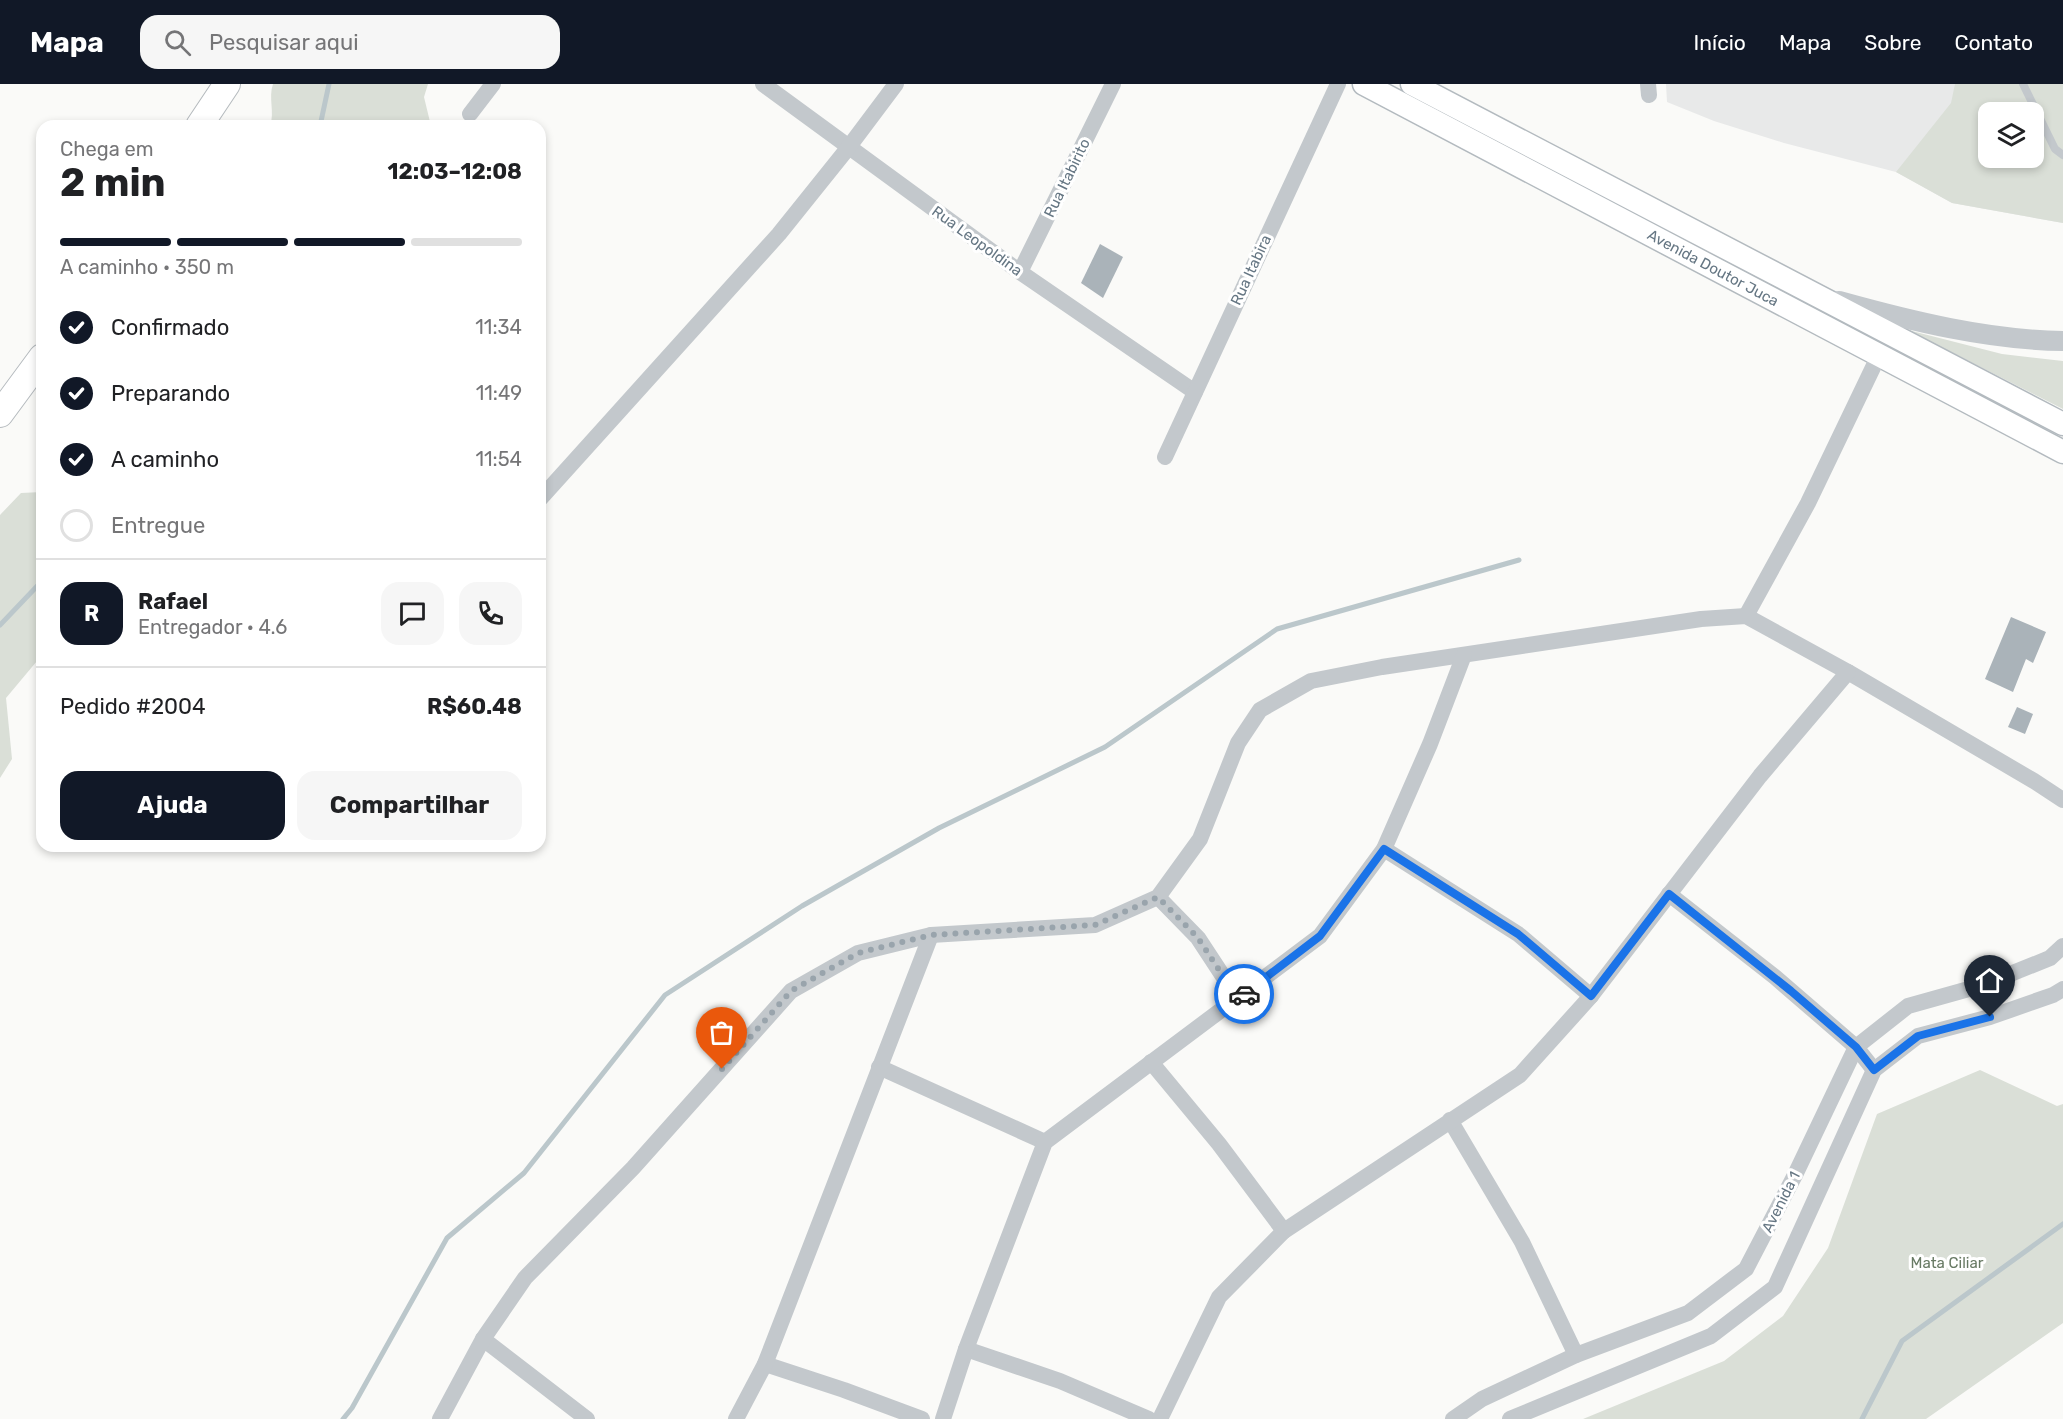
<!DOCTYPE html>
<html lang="pt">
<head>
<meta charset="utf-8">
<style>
  :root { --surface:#fff; --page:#f6f6f6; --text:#202124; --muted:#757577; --line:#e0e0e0; --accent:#111827 }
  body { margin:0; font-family:Rubik,sans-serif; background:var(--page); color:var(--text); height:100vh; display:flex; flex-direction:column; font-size:22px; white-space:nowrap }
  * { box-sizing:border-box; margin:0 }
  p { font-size:20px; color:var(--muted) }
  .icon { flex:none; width:33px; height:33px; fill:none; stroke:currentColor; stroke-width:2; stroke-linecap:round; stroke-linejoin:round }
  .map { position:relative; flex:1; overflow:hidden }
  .side { position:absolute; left:36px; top:36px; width:510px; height:732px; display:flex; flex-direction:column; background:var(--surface); border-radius:18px; box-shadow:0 3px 9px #0003 }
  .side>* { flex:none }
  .buttons { position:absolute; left:1978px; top:18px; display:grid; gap:12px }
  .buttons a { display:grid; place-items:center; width:66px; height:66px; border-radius:12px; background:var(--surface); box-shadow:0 3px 9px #0003; font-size:30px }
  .pin { position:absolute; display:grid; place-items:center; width:51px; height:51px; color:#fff; margin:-62px -26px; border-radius:50% 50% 50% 0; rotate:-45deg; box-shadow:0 0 6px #0007 }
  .pin .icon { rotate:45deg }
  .courier { position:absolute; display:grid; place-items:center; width:60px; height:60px; margin:-30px; border:4px solid #1a73e8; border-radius:50%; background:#fff; color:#222; box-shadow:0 2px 8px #0007 }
  .overview em { font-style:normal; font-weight:700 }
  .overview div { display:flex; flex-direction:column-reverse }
  .overview { display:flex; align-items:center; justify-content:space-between; height:102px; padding:0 24px }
  h1 { font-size:39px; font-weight:700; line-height:45px }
  .bar { display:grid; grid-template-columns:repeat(4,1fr); gap:9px 6px; align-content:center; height:72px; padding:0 24px }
  .bar i { height:8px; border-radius:4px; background:var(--line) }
  .bar .selected { background:var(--accent) }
  .bar p { grid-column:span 4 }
  .line { display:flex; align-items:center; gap:15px; padding:0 24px; border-top:2px solid var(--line) }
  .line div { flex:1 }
  .round { display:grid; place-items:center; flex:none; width:63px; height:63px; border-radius:18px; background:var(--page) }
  ol { padding:0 24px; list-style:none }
  li { display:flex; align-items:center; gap:18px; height:66px }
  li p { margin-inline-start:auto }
  li .icon { padding:6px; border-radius:50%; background:var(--accent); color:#fff; stroke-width:4 }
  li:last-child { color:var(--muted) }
  li i { width:33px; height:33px; border:3px solid var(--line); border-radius:50% }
  .button { display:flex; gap:12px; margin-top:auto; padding:12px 24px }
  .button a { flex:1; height:69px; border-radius:18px; background:var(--accent); color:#fff; font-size:24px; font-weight:700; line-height:69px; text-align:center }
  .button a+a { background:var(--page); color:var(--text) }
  header { display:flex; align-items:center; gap:36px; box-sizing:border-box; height:84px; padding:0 30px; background:var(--accent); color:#fff }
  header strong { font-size:28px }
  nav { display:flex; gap:33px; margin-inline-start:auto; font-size:21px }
  .search { width:420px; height:54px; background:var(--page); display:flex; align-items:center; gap:15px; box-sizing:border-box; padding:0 21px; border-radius:18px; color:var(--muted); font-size:22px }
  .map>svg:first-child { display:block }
</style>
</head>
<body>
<header>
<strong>Mapa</strong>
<div class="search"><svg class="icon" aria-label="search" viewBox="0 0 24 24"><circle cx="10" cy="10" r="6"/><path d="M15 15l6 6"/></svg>Pesquisar aqui</div>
<nav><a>Início</a><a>Mapa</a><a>Sobre</a><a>Contato</a></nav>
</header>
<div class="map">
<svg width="2063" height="1335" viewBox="0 0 2063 1335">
  <rect width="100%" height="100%" fill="#fafaf8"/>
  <path fill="#e8e9e9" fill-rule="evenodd" d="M 1666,0 L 2063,0 L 2063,139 L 1952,119 L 1896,88 L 1784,59 L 1714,37 L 1667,18 ZM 1989,28 L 2034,28 L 2034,74 L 1989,74 Z"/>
  <g fill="#dadfd7" fill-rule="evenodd">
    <path d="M 273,0 L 428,0 L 424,13 L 431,42 L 270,42 C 275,28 268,14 273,0 Z"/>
    <path d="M 1955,0 L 2063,0 L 2063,139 L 1952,119 L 1896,88 L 1951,19 ZM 1989,28 L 2034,28 L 2034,74 L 1989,74 Z"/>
    <polygon points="1908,246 2002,270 2063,277 2063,325"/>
    <polygon points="42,408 42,574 37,577 6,614 12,675 0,694 0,431 21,409"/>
    <polygon points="1980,986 2057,1022 2063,1020 2063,1239 1926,1335 1583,1335 1724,1277 1783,1232 1828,1164 1877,1030"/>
  </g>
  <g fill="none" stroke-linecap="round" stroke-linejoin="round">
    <g stroke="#bbc7cb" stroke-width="5">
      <polyline points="320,42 329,0"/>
      <polyline points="0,541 42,497"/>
      <polyline points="343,1335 352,1324 447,1154 524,1089 665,911 802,822 939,744 1105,663 1277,545 1519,476"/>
      <polyline points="1862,1335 1902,1257 2063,1140"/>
    </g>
  </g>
  <g fill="#aab3b9">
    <polygon points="1100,160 1123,173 1103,214 1081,199"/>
    <polygon points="2011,533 2046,548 2033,579 2026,575 2013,608 1985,595"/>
    <polygon points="2017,623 2033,630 2025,650 2008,643"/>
  </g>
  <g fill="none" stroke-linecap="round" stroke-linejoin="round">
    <defs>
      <g id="secondary">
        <polyline points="1364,0 2063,368"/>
        <polyline points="1412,0 2063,340"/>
      </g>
      <g id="primary">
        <polyline points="199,42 227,0"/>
        <polyline points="0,330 42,273"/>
      </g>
    </defs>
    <use href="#secondary" stroke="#b3babf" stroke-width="25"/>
    <use href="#primary" stroke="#b5babe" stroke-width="28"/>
    <polyline stroke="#c3c8cc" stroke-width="8" points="2023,0 2055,65 2063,71"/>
    <g stroke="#c3c8cc" stroke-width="16">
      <polyline points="763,0 1020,188 1195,308"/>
      <polyline points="1648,0 1649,11"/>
      <polyline points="470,30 493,0"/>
      <polyline points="1020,188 1113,0"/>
      <polyline points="1165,373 1338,0"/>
      <polyline points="540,415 779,150 848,64 896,0"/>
      <polyline points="1746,532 1808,419 1879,271"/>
      <polyline points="1384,765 1518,850 1591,912"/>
      <polyline points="1669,810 1775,893 1856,963 1874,986"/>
      <polyline points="1158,813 1198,854 1238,915"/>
      <polyline points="1151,978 1219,1060 1284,1147"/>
      <polyline points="879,983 1045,1058"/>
      <polyline points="1450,1036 1522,1158 1576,1271"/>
      <polyline points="483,1255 587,1335"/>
      <polyline points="966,1265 1060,1297 1149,1335"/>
      <polyline points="765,1280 844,1306 922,1335"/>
      <polyline points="440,1335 483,1255 525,1194 633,1084 791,907 858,869 931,851 1095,841 1158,813 1200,755 1238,659 1260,626 1311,597 1382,583 1701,535 1746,532 1848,588 2034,697 2063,716"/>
      <polyline points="736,1335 765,1280 931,851"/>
      <polyline points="943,1335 966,1265 1045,1058 1320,852 1384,765 1430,660 1464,571"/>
      <polyline points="1160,1335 1219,1213 1284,1147 1520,991 1591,912 1760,692 1848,588"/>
      <polyline points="1453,1335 1482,1315 1576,1271 1688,1229 1746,1185 1795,1091 1856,963 1908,922 1983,901 2050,874 2063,862"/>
      <polyline points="1510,1335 1711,1252 1775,1203 1874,986 1918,952 1990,933 2053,911 2063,905"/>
    </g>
    <path stroke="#c3c8cc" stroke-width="20" d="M 1839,217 C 1911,237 1988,256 2063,257"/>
    <use href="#secondary" stroke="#fff" stroke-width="22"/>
    <use href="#primary" stroke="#fff" stroke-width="26"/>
  </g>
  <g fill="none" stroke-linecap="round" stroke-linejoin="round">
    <polyline stroke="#99a4ac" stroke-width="6" stroke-dasharray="0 10.8" points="722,985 791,907 858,869 931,851 1095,841 1158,813 1198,854 1238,915 1244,910"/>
    <polyline stroke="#1a73e8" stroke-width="8" points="1244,910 1320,852 1384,765 1518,850 1591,912 1669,810 1791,907 1856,963 1874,986 1918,952 1990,933"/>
  </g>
  <g text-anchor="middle" stroke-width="6" stroke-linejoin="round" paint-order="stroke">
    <g font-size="15" fill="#657683" stroke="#fff">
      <text transform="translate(1067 94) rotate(-64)" y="5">Rua Itabirito</text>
      <text transform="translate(977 157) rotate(36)" y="5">Rua Leopoldina</text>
      <text transform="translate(1713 184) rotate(28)" y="5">Avenida Doutor Juca</text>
      <text transform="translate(1251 186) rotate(-65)" y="5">Rua Itabira</text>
      <text transform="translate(1781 1118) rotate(-63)" y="5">Avenida 1</text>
    </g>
    <g font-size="15" fill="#687a64" stroke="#fff">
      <text x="1947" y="1184">Mata Ciliar</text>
    </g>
  </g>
</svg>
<div class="buttons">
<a><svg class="icon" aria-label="layers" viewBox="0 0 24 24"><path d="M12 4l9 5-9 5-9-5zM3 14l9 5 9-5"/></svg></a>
</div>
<div class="pin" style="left:722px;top:985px;background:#ea580c"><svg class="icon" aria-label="bag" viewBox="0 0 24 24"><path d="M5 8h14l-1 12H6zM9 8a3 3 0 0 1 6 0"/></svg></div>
<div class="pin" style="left:1990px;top:933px;background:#1f2937"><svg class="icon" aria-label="home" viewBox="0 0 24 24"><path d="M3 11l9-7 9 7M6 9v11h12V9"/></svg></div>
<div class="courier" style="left:1244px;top:910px"><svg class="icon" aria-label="car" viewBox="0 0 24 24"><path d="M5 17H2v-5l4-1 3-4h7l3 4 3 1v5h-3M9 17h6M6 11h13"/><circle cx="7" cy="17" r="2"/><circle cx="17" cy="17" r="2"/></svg></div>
<section class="side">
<div class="overview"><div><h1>2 min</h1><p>Chega em</p></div><em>12:03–12:08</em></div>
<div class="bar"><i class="selected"></i><i class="selected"></i><i class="selected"></i><i></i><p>A caminho · 350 m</p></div>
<ol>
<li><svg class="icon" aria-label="check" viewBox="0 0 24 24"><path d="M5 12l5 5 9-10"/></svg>Confirmado<p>11:34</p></li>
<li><svg class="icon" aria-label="check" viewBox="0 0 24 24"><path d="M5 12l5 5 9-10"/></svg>Preparando<p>11:49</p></li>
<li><svg class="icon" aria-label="check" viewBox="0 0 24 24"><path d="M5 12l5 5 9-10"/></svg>A caminho<p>11:54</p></li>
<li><i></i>Entregue</li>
</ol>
<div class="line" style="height:108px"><b class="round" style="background:var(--accent);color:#fff">R</b><div><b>Rafael</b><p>Entregador · 4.6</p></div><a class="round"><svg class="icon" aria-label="chat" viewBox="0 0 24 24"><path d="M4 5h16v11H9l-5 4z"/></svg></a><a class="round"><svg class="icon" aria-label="phone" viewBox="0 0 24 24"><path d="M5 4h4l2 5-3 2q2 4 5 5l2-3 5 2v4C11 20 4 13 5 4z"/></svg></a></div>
<div class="line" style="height:78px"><div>Pedido #2004</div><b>R$60.48</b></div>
<div class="button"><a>Ajuda</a><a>Compartilhar</a></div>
</section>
</div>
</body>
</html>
